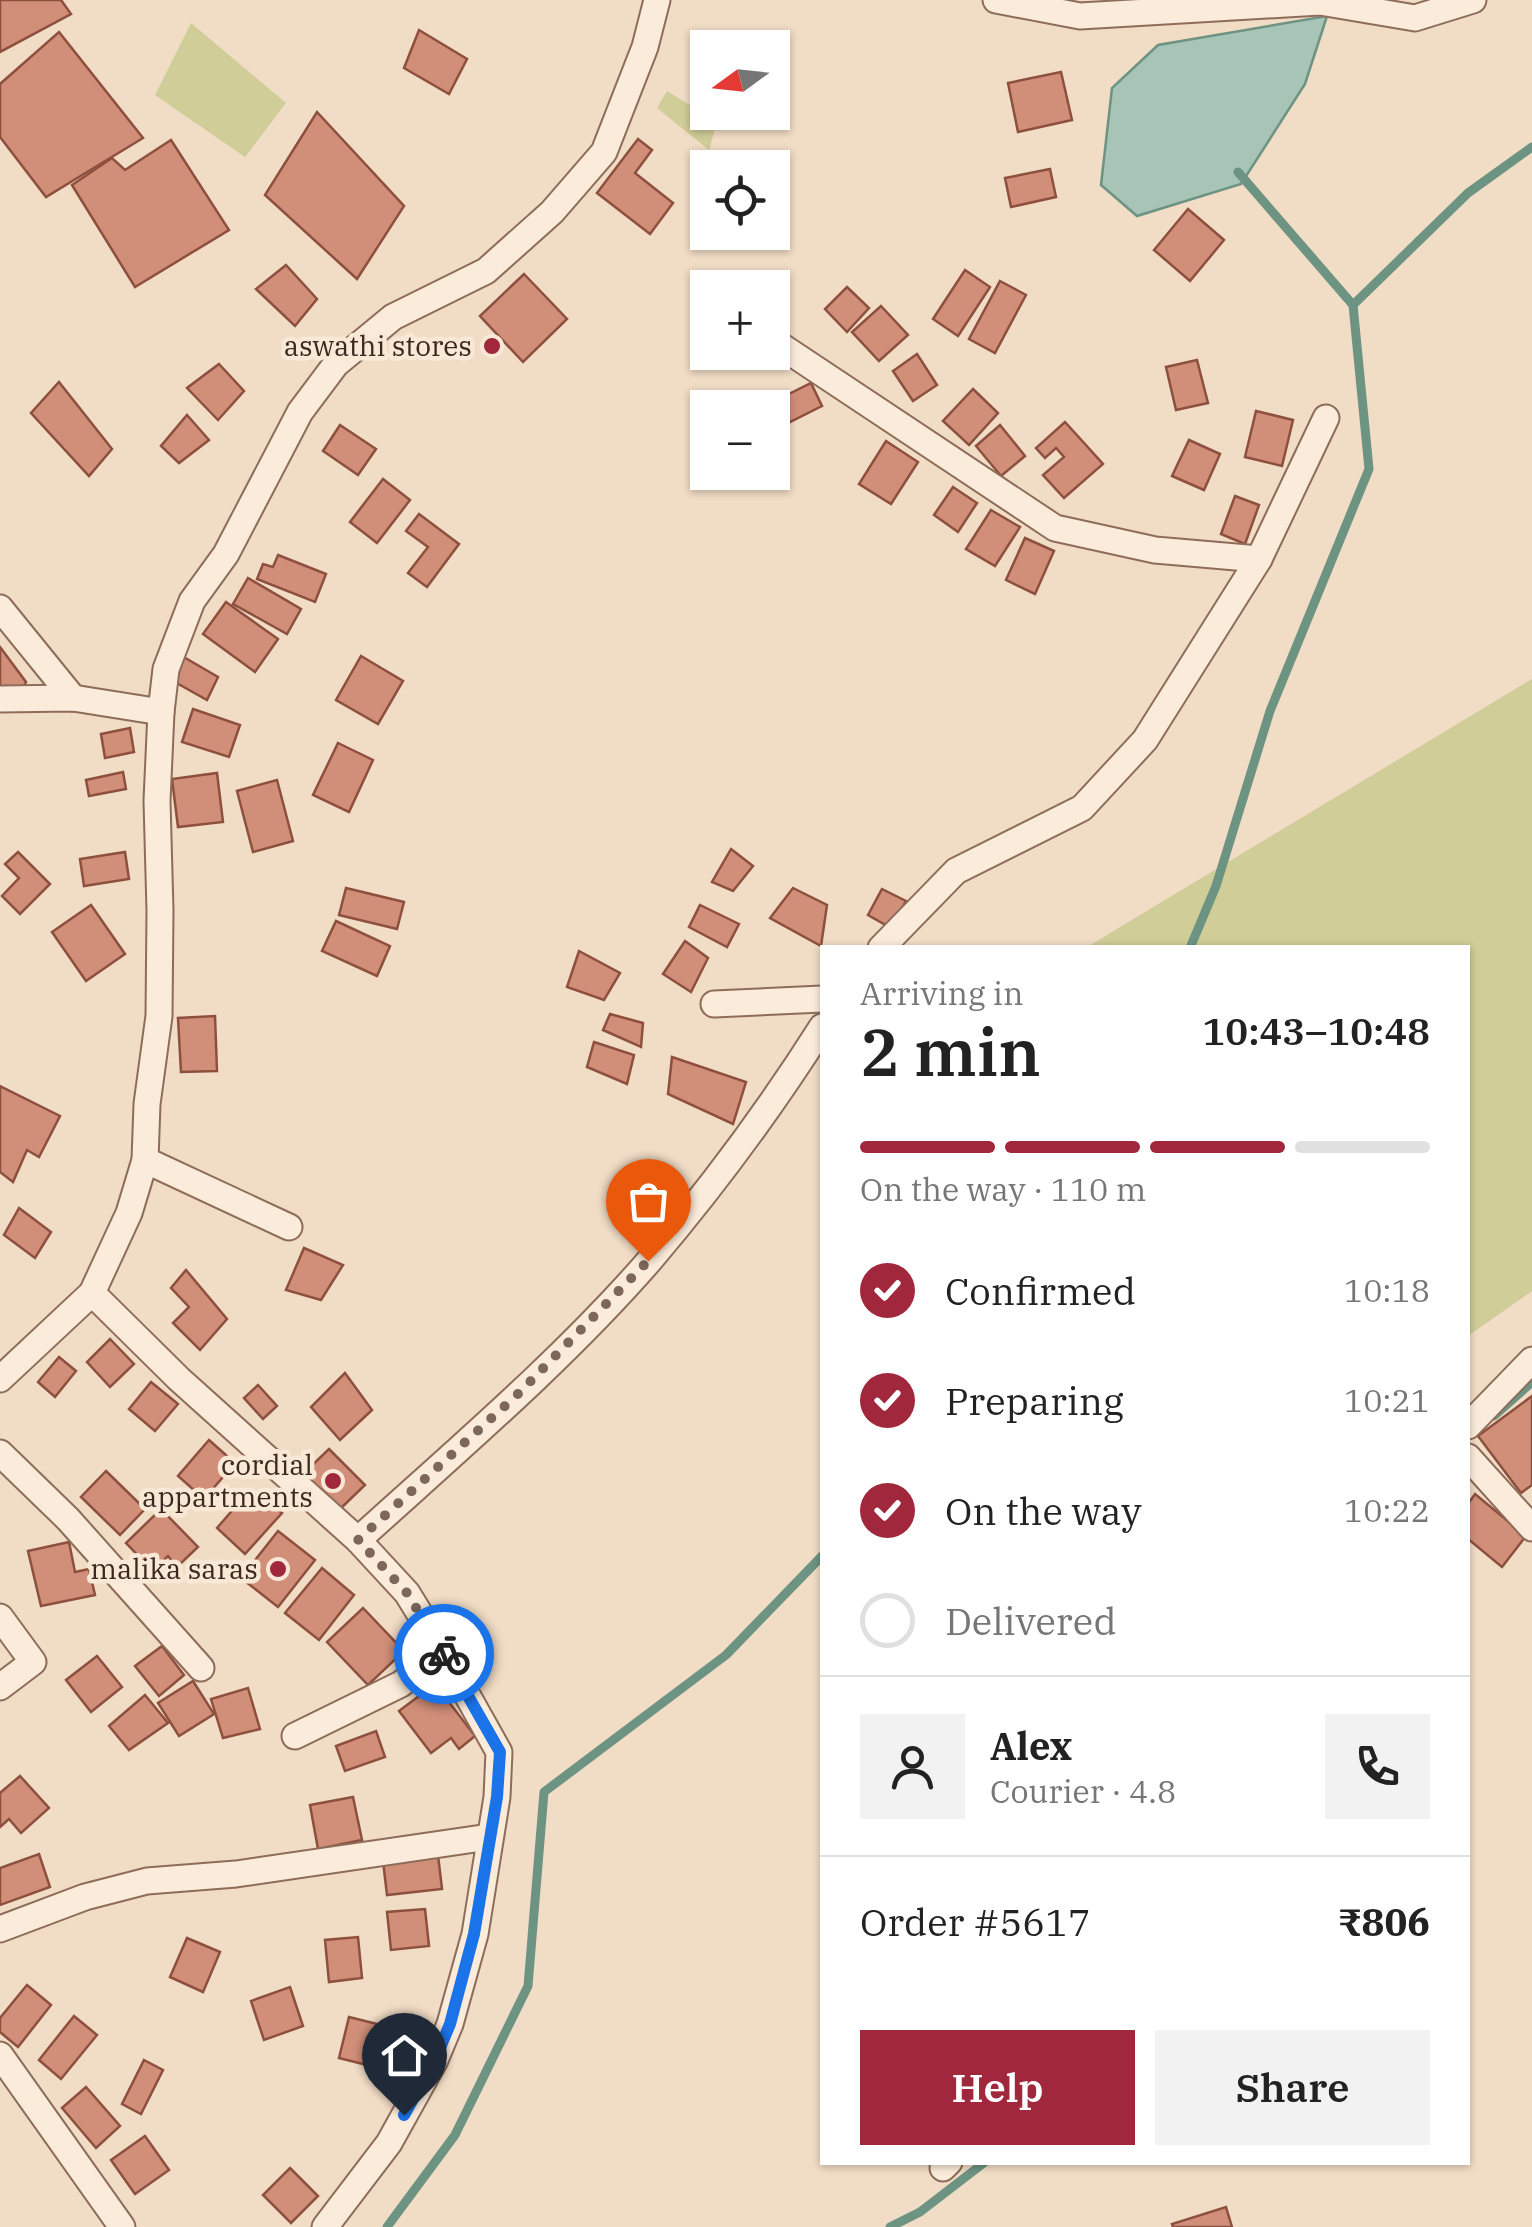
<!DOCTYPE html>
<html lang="en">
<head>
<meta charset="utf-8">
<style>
  :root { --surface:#fff; --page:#f2f2f2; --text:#222; --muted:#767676; --line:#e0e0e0; --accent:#a0273c }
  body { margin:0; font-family:"IBM Plex Serif",serif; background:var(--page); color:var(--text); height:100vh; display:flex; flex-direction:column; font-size:38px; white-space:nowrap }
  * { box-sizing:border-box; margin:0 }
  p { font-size:32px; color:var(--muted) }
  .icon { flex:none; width:55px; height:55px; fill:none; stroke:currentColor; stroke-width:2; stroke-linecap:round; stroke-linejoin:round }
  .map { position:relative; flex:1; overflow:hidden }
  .side { position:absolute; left:820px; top:945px; width:650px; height:1220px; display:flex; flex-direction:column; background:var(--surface); border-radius:0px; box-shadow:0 2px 8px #0004 }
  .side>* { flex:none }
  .needle { width:65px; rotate:255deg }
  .tools { position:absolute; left:690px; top:30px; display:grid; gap:20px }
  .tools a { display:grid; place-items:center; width:100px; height:100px; border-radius:0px; background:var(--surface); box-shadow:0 2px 8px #0004; font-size:50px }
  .pin { position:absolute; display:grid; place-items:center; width:85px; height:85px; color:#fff; margin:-102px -42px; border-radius:50% 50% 50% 0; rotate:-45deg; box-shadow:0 0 10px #0007 }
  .pin .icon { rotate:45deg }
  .courier { position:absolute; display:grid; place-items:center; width:100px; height:100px; margin:-50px; border:8px solid #1a73e8; border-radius:50%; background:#fff; color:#222; box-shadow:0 2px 12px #0007 }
  .overview em { font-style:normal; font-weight:600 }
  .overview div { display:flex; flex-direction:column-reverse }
  .overview { display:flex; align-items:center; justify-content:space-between; height:170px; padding:0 40px }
  h1 { font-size:65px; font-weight:600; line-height:75px }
  .bar { display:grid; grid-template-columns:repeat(4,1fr); gap:15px 10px; align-content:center; height:120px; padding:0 40px }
  .bar i { height:12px; border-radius:8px; background:var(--line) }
  .bar .on { background:var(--accent) }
  .bar p { grid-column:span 4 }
  .line { display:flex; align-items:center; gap:25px; padding:0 40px; border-top:2px solid var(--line) }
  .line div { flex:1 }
  .round { display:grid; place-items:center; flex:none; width:105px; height:105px; border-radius:0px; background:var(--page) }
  ol { padding:0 40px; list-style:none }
  li { display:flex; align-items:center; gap:30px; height:110px }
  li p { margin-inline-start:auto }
  li .icon { padding:10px; border-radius:50%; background:var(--accent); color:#fff; stroke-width:4 }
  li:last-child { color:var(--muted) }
  li i { width:55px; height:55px; border:5px solid var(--line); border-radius:50% }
  .button { display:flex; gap:20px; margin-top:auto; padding:20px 40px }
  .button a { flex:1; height:115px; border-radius:0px; background:var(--accent); color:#fff; font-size:40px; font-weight:600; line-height:115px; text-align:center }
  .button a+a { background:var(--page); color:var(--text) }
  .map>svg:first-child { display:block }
</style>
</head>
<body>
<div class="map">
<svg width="1532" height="2227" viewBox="0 0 1532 2227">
  <rect width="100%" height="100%" fill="#f1dcc5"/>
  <g fill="#d0cd98">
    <polygon points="191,23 286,103 245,157 155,95"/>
    <polygon points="667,91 717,122 709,150 657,108"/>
    <polygon points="1532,679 1532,1291 1468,1336 1468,948 1087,947"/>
  </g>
  <polygon fill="#a7c4b7" stroke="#6d9383" stroke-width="2.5" points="1327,16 1305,84 1241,184 1137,216 1101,185 1112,88 1158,45"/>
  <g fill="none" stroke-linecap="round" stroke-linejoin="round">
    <g stroke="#6d9383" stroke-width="9">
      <polyline points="1353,305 1468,193 1532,147"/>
      <polyline points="1190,948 1216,886 1270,711 1369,469 1353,305 1238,172"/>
      <polyline points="1494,1416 1532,1382"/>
      <polyline points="387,2227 455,2135 528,1986 544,1792 726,1655 822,1556"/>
      <polyline points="890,2227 920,2212 985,2162"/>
    </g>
  </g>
  <g fill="#d18f79" stroke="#8e503e" stroke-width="2.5">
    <polygon points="0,0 61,0 71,14 0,52"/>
    <polygon points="419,30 467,59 449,94 404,68"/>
    <polygon points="59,32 143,138 46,197 0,137 0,84"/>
    <polygon points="1061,72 1072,120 1018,132 1008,83"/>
    <polygon points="317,112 404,206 357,279 265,195"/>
    <polygon points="638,139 652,150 635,173 673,203 650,234 597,193"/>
    <polygon points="171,140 229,230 135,287 72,185 112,158 125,170"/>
    <polygon points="1050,169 1056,197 1011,207 1005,178"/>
    <polygon points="1188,209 1224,240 1190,281 1154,250"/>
    <polygon points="286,265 317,299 295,326 256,289"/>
    <polygon points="965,270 990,287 958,336 933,319"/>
    <polygon points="524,274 567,319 523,362 480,316"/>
    <polygon points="1000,281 1026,295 995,353 969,339"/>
    <polygon points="847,287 869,308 847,332 825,309"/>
    <polygon points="881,306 908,335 879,361 852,332"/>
    <polygon points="917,354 937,385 913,401 893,371"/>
    <polygon points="1197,360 1208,403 1176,410 1166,367"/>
    <polygon points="219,364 244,391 218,420 187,388"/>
    <polygon points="59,382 112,449 89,476 31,413"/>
    <polygon points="811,383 822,406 790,422 779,399"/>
    <polygon points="973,389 998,413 969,445 943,421"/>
    <polygon points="1256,411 1293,420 1282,466 1245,457"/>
    <polygon points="187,415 209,440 179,463 161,446"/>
    <polygon points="1065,422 1103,464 1064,498 1043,475 1064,457 1056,448 1045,458 1036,448"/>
    <polygon points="340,425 376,449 358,475 323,451"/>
    <polygon points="1000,425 1025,456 1001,476 976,446"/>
    <polygon points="1189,440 1220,454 1204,490 1172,476"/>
    <polygon points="886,441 918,462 891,504 859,484"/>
    <polygon points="383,479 410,500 377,543 350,522"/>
    <polygon points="953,487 977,503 958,532 934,515"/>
    <polygon points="1235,496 1259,505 1245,544 1221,534"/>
    <polygon points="991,510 1020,527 995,566 966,549"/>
    <polygon points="419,514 459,544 427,587 408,573 428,547 406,531"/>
    <polygon points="1025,538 1054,551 1035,594 1006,580"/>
    <polygon points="278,555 326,574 315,602 257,579 263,564 273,567"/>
    <polygon points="248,578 301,609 287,634 233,604"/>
    <polygon points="226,602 278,639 255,672 203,634"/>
    <polygon points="0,647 26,682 21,692 0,691"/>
    <polygon points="182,656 218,677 207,700 173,681"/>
    <polygon points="361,656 403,681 378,724 336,700"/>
    <polygon points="193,709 240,725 229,757 182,742"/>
    <polygon points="130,728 134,752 105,758 101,734"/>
    <polygon points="338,743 373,760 349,812 313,795"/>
    <polygon points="123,772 126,789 89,796 86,780"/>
    <polygon points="217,773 223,822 178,827 172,779"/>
    <polygon points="277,780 293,841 253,852 237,791"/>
    <polygon points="731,849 753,866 733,891 712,882"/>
    <polygon points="18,852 50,884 20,914 2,896 19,878 5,864"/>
    <polygon points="125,852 129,879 84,886 80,859"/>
    <polygon points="346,888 404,902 397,929 339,915"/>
    <polygon points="793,888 827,905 821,946 770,918"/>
    <polygon points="882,889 906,901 891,928 868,915"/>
    <polygon points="91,905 125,954 86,981 52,932"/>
    <polygon points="700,905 739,924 727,947 689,927"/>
    <polygon points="336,921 390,946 377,976 322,951"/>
    <polygon points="685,941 708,958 691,992 663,974"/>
    <polygon points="579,951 620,973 604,1000 567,987"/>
    <polygon points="610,1014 643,1023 641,1047 603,1030"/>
    <polygon points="215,1016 217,1071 181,1072 178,1018"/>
    <polygon points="594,1042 634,1055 627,1084 587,1067"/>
    <polygon points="672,1057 746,1082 733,1124 668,1094"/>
    <polygon points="0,1086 60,1116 39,1157 27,1150 13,1182 0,1172"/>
    <polygon points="19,1208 51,1232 35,1258 4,1235"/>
    <polygon points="304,1248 343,1265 321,1300 286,1290"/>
    <polygon points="186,1270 227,1319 200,1350 173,1323 189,1307 171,1288"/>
    <polygon points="110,1339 134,1364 110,1387 87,1362"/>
    <polygon points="59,1357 76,1371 55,1397 38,1382"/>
    <polygon points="345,1373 372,1410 340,1440 311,1407"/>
    <polygon points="151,1382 178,1404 155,1431 129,1409"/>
    <polygon points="258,1385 277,1406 263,1419 244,1398"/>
    <polygon points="1532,1396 1532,1485 1521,1493 1478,1436"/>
    <polygon points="209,1440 235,1463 204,1499 178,1476"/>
    <polygon points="329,1449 365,1485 336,1513 300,1477"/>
    <polygon points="106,1471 145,1509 120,1535 81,1497"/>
    <polygon points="1475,1494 1526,1536 1502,1567 1468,1539 1468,1504"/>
    <polygon points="243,1498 256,1510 265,1498 282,1513 245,1554 217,1528"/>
    <polygon points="161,1509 198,1547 177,1567 168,1556 153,1571 126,1543"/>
    <polygon points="278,1531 315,1560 278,1607 241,1578"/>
    <polygon points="69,1542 75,1572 89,1569 95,1595 41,1606 28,1551"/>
    <polygon points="322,1568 354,1595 319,1640 285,1613"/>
    <polygon points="363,1608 404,1651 368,1685 327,1642"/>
    <polygon points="162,1646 184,1675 159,1696 135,1666"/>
    <polygon points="97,1656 122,1687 91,1712 66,1680"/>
    <polygon points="193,1681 214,1714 179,1736 158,1703"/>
    <polygon points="435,1684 475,1736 459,1749 451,1738 431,1753 399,1711"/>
    <polygon points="248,1688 260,1729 223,1738 211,1699"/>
    <polygon points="145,1695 168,1723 129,1750 109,1726"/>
    <polygon points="376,1731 385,1757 345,1771 336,1746"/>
    <polygon points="20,1776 49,1808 21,1833 9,1819 0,1827 0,1793"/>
    <polygon points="353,1797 362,1840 318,1849 310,1805"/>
    <polygon points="39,1854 50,1887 0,1905 0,1868"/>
    <polygon points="438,1855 442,1889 387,1895 383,1861"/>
    <polygon points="425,1909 429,1946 391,1950 387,1912"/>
    <polygon points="358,1937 362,1978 329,1982 325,1940"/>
    <polygon points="187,1938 220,1952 203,1992 170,1977"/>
    <polygon points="27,1985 51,2005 18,2047 0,2032 0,2018"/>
    <polygon points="290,1987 303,2026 264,2040 251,2001"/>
    <polygon points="74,2016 97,2035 61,2079 39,2060"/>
    <polygon points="349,2017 397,2029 387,2070 339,2058"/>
    <polygon points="144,2060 163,2070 141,2114 122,2104"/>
    <polygon points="86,2087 120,2126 96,2148 62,2108"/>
    <polygon points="145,2136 169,2170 135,2194 111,2160"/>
    <polygon points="290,2168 318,2196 291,2223 263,2195"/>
    <polygon points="1226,2207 1232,2227 1173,2227 1172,2224"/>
  </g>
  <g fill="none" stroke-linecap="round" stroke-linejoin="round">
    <defs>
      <g id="street">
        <polyline points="996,0 1080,16 1320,2 1415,18 1473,0"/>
        <polyline points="772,340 1055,528 1155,550 1259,559"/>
        <polyline points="0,608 73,698"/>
        <polyline points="0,699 73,698 161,712"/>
        <polyline points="881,948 956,871 1082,808 1145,740 1259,559 1326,418"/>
        <polyline points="714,1004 822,999"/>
        <polyline points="145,1160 289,1227"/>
        <polyline points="92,1293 179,1379 358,1540 407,1593 442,1650 401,1684 295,1736"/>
        <polyline points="0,1379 92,1293 129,1213 145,1160 147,1104 159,1016 160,911 157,801 161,712 166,669 192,601 226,554 300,412 336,364 393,317 486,271 552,212 604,152 645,47 657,0"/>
        <polyline points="1468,1426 1532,1360"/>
        <polyline points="0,1453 68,1519 201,1668"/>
        <polyline points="1468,1457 1532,1528"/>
        <path d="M 358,1540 C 456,1451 563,1360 650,1260 C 713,1186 770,1109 822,1027"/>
        <polyline points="0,1617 33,1662 0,1687"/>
        <polyline points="0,1929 85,1897 147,1881 236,1874 489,1837"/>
        <polyline points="0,2055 122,2227"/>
        <polyline points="943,2168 949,2162"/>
        <polyline points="325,2227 389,2143 435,2060 450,2024 475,1934 497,1797 499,1752 442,1650"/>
      </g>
    </defs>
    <use href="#street" stroke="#8d6d5a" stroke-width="29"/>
    <use href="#street" stroke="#fbebda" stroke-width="25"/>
  </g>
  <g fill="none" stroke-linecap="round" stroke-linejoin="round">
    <polyline stroke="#7c6759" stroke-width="10" stroke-dasharray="0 18" points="444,1654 407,1593 358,1540 519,1393 648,1261"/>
    <polyline stroke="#1a73e8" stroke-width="12" points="404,2115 435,2060 450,2024 474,1934 497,1797 500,1752 444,1654"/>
  </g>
  <g fill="#a0273c" stroke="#f8e8d6" stroke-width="4">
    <circle cx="492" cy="346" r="10"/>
    <circle cx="333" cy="1481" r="10"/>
    <circle cx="278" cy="1569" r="10"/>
  </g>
  <g text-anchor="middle" stroke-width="9" stroke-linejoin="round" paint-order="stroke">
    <g font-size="28" fill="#3d281f" stroke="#f8e8d6" text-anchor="end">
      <text x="472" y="356">aswathi stores</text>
      <text x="313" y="1475">cordial<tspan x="313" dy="32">appartments</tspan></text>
      <text x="258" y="1579">malika saras</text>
    </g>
  </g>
</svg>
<div class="tools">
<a><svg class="needle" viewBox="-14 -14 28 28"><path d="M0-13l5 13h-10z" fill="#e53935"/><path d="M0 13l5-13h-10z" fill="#767676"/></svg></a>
<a><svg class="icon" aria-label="locate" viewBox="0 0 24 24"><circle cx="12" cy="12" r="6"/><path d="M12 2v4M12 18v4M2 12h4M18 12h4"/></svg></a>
<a>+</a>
<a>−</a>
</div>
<div class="pin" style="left:648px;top:1261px;background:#ea580c"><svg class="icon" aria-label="bag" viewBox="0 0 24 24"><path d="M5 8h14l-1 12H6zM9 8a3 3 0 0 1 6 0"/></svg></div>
<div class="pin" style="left:404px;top:2115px;background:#1f2937"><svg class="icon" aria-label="home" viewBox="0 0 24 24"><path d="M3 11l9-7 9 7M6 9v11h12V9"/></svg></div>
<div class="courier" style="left:444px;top:1654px"><svg class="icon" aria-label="bike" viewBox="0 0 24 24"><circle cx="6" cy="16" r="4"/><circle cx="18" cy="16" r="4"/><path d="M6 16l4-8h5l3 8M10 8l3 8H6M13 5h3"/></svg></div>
<section class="side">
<div class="overview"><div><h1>2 min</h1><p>Arriving in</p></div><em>10:43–10:48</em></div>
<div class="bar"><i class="on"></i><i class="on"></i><i class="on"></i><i></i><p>On the way · 110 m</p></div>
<ol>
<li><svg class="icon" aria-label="check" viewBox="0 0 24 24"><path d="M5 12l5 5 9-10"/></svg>Confirmed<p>10:18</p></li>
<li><svg class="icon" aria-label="check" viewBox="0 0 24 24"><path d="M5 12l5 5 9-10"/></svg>Preparing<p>10:21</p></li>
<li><svg class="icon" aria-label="check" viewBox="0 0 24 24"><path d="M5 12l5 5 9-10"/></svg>On the way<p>10:22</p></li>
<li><i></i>Delivered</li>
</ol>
<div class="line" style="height:180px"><a class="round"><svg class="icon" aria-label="person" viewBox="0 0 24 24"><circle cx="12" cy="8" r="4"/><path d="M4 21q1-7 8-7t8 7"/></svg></a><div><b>Alex</b><p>Courier · 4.8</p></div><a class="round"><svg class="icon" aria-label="phone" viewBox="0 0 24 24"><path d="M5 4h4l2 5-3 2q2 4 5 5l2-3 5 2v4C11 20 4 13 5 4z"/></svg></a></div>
<div class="line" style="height:130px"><div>Order #5617</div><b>₹806</b></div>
<div class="button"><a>Help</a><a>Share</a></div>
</section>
</div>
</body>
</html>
